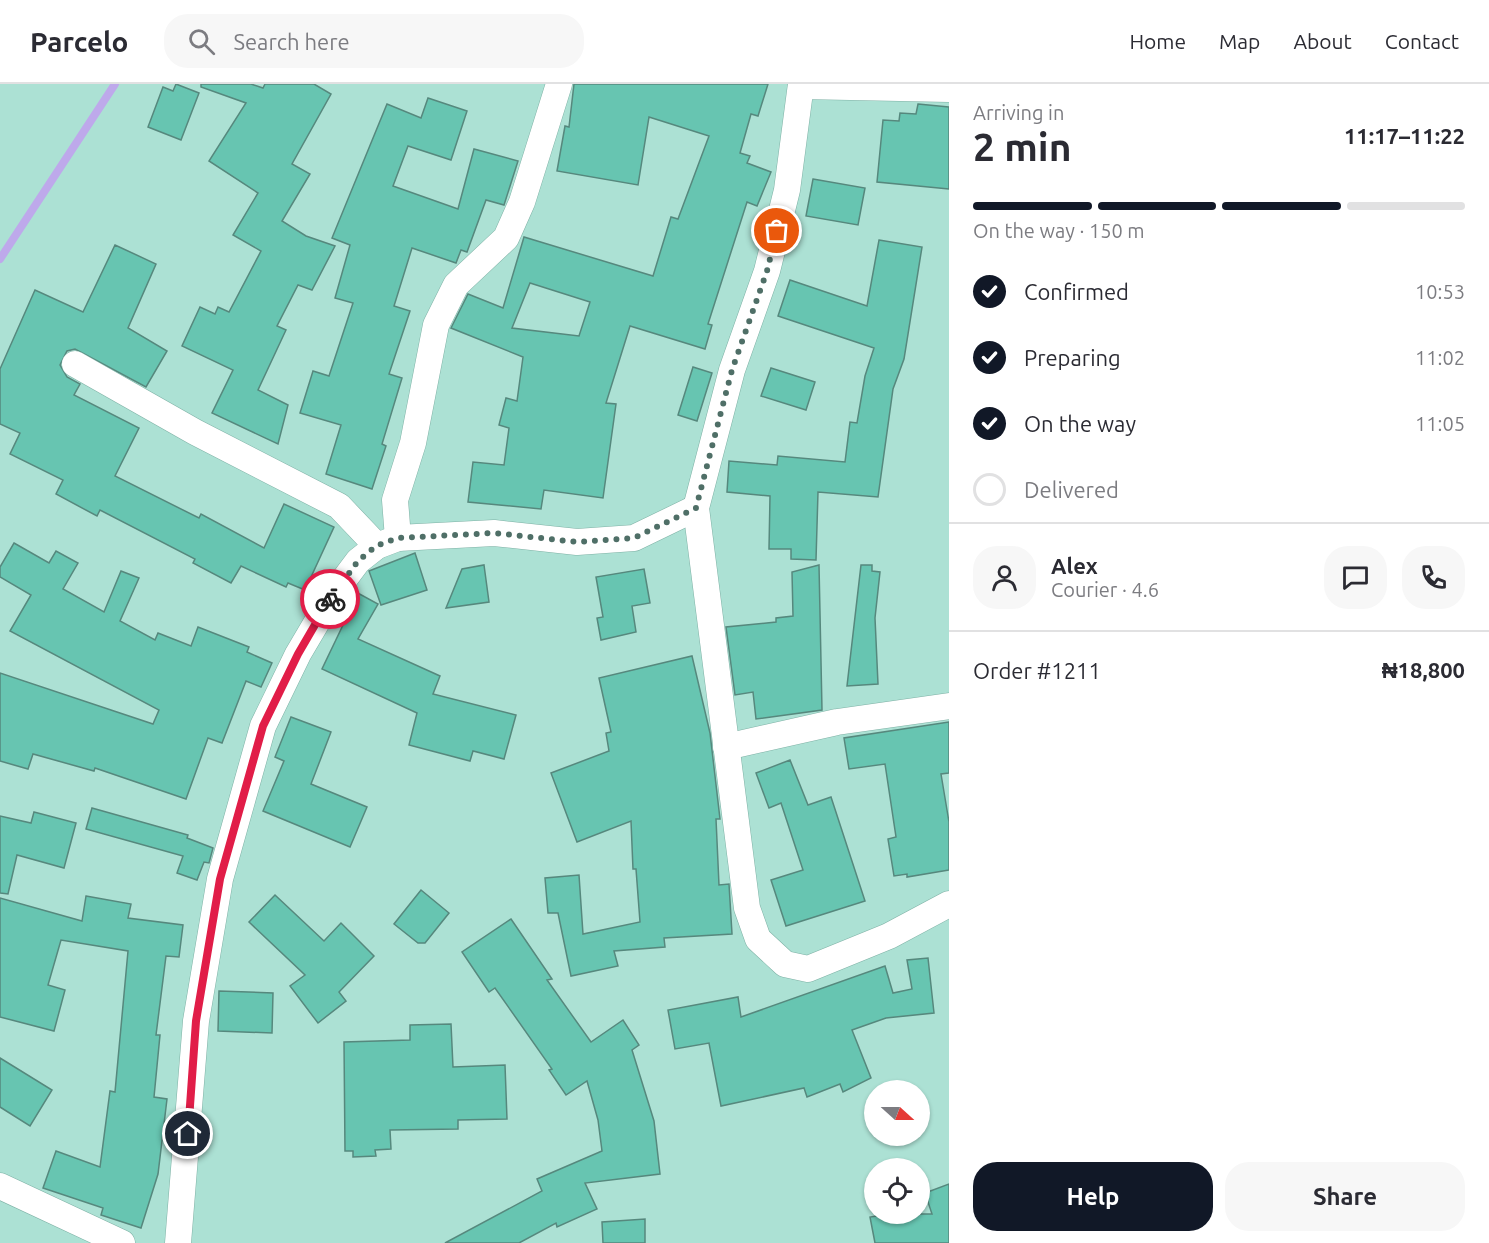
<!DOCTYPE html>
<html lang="en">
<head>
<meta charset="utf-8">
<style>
  :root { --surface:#fff; --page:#f7f7f7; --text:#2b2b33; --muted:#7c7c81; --line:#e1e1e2; --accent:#111827 }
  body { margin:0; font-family:Ubuntu,sans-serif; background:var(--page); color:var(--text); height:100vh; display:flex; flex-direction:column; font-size:22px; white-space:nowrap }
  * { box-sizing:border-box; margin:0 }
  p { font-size:20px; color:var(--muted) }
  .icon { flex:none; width:33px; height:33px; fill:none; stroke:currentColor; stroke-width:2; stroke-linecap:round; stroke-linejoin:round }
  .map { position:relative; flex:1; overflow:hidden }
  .side { display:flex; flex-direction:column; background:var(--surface); width:540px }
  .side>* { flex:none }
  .needle { width:39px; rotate:111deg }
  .controls { position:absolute; left:864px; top:996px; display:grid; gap:12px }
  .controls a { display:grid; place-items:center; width:66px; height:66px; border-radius:50%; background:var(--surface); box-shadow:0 2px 4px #0004; font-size:30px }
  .pin { position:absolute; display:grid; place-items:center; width:51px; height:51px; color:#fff; margin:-26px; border:3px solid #fff; border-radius:50%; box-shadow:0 2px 6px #0007 }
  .courier { position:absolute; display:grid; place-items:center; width:60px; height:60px; margin:-30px; border:4px solid #e11d48; border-radius:50%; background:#fff; color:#222; box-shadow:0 2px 8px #0007 }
  .head em { font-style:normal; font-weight:700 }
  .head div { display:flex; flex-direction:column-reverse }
  .head { display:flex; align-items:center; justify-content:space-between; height:102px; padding:0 24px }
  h1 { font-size:39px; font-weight:700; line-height:45px }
  .bar { display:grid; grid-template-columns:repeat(4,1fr); gap:9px 6px; align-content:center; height:72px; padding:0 24px }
  .bar i { height:8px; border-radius:4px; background:var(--line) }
  .bar .active { background:var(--accent) }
  .bar p { grid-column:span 4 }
  .line { display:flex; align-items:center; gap:15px; padding:0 24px; border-top:2px solid var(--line) }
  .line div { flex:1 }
  .round { display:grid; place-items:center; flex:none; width:63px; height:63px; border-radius:24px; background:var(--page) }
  ol { padding:0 24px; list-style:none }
  li { display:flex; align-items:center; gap:18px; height:66px }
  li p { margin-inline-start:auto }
  li .icon { padding:6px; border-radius:50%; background:var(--accent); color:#fff; stroke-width:4 }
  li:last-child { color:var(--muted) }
  li i { width:33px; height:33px; border:3px solid var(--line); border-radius:50% }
  .action { display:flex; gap:12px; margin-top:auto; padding:12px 24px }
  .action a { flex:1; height:69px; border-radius:24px; background:var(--accent); color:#fff; font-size:24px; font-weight:700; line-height:69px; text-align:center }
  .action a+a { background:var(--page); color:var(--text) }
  header { display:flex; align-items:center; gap:36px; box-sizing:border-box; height:84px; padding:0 30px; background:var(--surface); border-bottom:2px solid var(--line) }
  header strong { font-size:28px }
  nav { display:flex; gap:33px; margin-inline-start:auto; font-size:21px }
  .search { width:420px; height:54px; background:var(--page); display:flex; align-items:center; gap:15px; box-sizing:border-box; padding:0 21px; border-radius:24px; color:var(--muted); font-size:22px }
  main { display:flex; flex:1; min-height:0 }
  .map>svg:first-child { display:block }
</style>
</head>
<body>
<header>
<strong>Parcelo</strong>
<div class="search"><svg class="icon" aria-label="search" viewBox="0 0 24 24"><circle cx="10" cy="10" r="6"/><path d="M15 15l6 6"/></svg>Search here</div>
<nav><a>Home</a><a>Map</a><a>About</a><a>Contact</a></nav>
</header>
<main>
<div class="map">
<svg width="949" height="1159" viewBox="0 0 949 1159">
  <rect width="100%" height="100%" fill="#ace1d4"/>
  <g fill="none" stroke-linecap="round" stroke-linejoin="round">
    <polyline stroke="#bea9eb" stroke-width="8" points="0,175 115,0"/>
  </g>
  <g fill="#67c5b1" stroke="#56887d" stroke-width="1.5" fill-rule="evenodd">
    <polygon points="176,0 199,9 181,56 148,43 163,3 173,7"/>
    <polygon points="201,0 251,0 263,4 265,0 314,0 331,10 292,80 310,90 282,137 306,152 335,162 312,206 298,201 277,242 286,246 258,306 288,321 278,360 212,329 233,286 182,262 200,223 215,230 218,223 229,228 261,167 233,151 258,109 209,77 246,19 201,3"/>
    <path d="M 574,0 L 768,0 L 758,32 L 751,30 L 740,69 L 750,72 L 747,79 L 771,88 L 757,122 L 747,118 L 708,240 L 712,241 L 705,265 L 630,242 L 606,319 L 616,320 L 603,414 L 544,406 L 541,425 L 468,418 L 473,378 L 504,381 L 509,344 L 499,341 L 506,314 L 517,317 L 523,273 L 451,244 L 468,210 L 503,224 L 524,153 L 653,192 L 671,133 L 678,135 L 709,52 L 649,33 L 638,101 L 557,87 L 565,42 L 569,43 ZM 530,199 L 590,218 L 579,252 L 512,244 Z"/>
    <polygon points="428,14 467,27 451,76 408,62 393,102 458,125 474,65 518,77 504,121 486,116 467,168 461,166 456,179 412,164 394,222 410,227 389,290 402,294 382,360 386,362 372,405 326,390 341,341 300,329 313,287 329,292 353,219 335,214 350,161 332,154 387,20 421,34"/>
    <polygon points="918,20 949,23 949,105 877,98 883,36 899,37 900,29 916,30"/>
    <polygon points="813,95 865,104 858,141 806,132"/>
    <polygon points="879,156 922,163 904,275 893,305 878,413 818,408 816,476 791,475 791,465 769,465 770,412 727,408 729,377 777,381 778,372 845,378 850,338 857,339 865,292 874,264 778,232 790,196 867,222"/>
    <polygon points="115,161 156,180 128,244 167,267 146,303 75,265 67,267 60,281 67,293 80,300 74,311 139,344 115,392 199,434 201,430 264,464 284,420 334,443 305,506 288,499 286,503 241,482 231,499 193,479 195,475 100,426 97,432 56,410 63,396 10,370 20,349 0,340 0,285 35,206 83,228"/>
    <polygon points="693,283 712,289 697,337 678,331"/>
    <polygon points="771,284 815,298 806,326 761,312"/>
    <polygon points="14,459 49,479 56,467 78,479 63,505 104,528 121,487 139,494 120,537 155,556 158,549 191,562 198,543 249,563 247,568 272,579 261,603 246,597 222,659 208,654 186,715 95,684 94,687 33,670 28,685 0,677 0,589 153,640 159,626 10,547 31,511 0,493 0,483"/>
    <polygon points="415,469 427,506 381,521 369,487"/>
    <polygon points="484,481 489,518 446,524 462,485"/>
    <polygon points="819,481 822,626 756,635 753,608 735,611 726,543 776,538 776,534 793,532 792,488"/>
    <polygon points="861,481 872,481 872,487 880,488 875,534 878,600 847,602"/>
    <polygon points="644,485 650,519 632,522 636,548 601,556 597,534 603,533 596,493"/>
    <polygon points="354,507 378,520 358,555 440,592 433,610 516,631 504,675 473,667 470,677 409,661 417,629 322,585 343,541 335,536"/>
    <polygon points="692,572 710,649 720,735 716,735 719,801 729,800 732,850 664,854 665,863 614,867 618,882 571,892 558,829 548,829 545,794 579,791 583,850 640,838 636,785 633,785 631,737 577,758 551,689 609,667 606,649 611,648 599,594"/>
    <polygon points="291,633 331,648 311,700 367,723 350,763 263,727 284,677 275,673"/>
    <polygon points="949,638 949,689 941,690 949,738 949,786 907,793 907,790 894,792 888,755 896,753 885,680 849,685 844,654"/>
    <polygon points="790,676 808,721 831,713 865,817 786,842 771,796 803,786 781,719 769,724 756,689"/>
    <polygon points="92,724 188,751 187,754 213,764 209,779 204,778 197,796 177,789 183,772 86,745"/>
    <polygon points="34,728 76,739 64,784 17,771 8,810 0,809 0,732 31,739"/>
    <polygon points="421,806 449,829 425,859 418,859 394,840"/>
    <polygon points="275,811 324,857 341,839 374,872 339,908 346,917 318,939 290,902 305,891 249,838"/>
    <polygon points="86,812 131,820 128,834 183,841 179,873 166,872 156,951 160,951 154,1013 167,1015 158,1090 141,1144 101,1131 103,1124 43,1104 56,1067 100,1083 110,1007 115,1008 128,867 61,856 48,901 65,906 54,947 0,933 0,814 82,837"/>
    <polygon points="511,835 552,895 547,896 591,958 623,936 639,961 632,966 654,1037 660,1090 585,1099 597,1125 557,1143 556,1139 519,1159 445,1159 542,1107 537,1095 602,1067 598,1036 587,997 566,1011 549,986 552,985 495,904 489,908 462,868"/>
    <polygon points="928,874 934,929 886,934 852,946 871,994 843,1008 840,1000 807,1013 804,1004 721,1022 709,959 675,965 668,926 738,913 741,933 885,882 893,909 912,905 907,876"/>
    <polygon points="219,907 273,909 272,949 218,947"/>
    <polygon points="451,940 453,983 505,981 507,1035 458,1036 458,1045 390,1046 391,1065 375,1066 376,1072 353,1073 353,1067 345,1067 344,958 410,956 410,941"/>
    <polygon points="0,974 52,1006 30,1042 0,1023"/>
    <polygon points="949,1100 949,1159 875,1159 870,1133 889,1130 932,1130 925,1109"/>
    <polygon points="645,1135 645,1159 603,1159 602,1138"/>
  </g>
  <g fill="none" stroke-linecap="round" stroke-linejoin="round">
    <defs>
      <g id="street">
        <polyline points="801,0 787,106 767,187 732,286 696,424 747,824 758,855 785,880 808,885 889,852 949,820"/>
        <polyline points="801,2 949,5"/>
        <polyline points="75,280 195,348 339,422 377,462"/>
        <polyline points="398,454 395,416 413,359 436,241 456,201 506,154 522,118 559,0"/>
        <polyline points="726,663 837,638 949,622"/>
        <polyline points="0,1102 122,1159"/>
        <polyline points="178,1159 196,937 220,795 263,642 298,570 334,509 358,477 377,462 398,454 494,449 577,458 634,454 696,424"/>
      </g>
    </defs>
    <use href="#street" stroke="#7eb1a5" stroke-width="27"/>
    <use href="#street" stroke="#fff" stroke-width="26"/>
  </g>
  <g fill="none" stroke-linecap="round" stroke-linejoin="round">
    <polyline stroke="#4f6f67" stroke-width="6" stroke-dasharray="0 10.8" points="330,515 358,477 376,462 398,454 494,449 577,458 634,454 696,424 732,286 767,187 777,147"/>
    <polyline stroke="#e11d48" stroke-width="8" points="188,1050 196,937 220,795 263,642 298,570 330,515"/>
  </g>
</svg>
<div class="controls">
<a><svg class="needle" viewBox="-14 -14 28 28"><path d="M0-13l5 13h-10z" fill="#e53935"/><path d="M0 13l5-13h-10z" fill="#7c7c81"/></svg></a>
<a><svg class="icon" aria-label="locate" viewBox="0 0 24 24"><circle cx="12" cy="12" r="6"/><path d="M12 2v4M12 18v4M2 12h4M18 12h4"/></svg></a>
</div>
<div class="pin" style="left:777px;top:147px;background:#ea580c"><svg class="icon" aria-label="bag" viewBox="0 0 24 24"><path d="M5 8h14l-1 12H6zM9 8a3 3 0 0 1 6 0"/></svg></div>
<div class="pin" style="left:188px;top:1050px;background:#1f2937"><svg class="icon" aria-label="home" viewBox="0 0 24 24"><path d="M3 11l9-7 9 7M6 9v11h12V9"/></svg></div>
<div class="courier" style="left:330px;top:515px"><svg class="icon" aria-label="bike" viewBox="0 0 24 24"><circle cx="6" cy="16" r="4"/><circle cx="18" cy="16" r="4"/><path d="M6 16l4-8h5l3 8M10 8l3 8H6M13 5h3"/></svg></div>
</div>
<section class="side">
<div class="head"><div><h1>2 min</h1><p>Arriving in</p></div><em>11:17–11:22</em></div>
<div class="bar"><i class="active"></i><i class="active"></i><i class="active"></i><i></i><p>On the way · 150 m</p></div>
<ol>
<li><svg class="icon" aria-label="check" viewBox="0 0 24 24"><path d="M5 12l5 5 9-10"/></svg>Confirmed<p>10:53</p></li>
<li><svg class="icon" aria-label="check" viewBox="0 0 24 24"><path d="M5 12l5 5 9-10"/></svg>Preparing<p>11:02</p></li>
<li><svg class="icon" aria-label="check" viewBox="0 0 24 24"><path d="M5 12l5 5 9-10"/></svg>On the way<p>11:05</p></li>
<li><i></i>Delivered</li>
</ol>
<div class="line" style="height:108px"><a class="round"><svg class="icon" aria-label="person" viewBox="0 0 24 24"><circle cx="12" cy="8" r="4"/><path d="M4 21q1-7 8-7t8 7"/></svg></a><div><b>Alex</b><p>Courier · 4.6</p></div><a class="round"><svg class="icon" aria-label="chat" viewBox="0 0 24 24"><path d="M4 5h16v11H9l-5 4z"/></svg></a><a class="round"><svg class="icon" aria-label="phone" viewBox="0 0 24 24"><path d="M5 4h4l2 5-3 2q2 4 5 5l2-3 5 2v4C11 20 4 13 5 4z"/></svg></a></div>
<div class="line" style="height:78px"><div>Order #1211</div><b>₦18,800</b></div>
<div class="action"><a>Help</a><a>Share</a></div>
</section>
</main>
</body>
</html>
